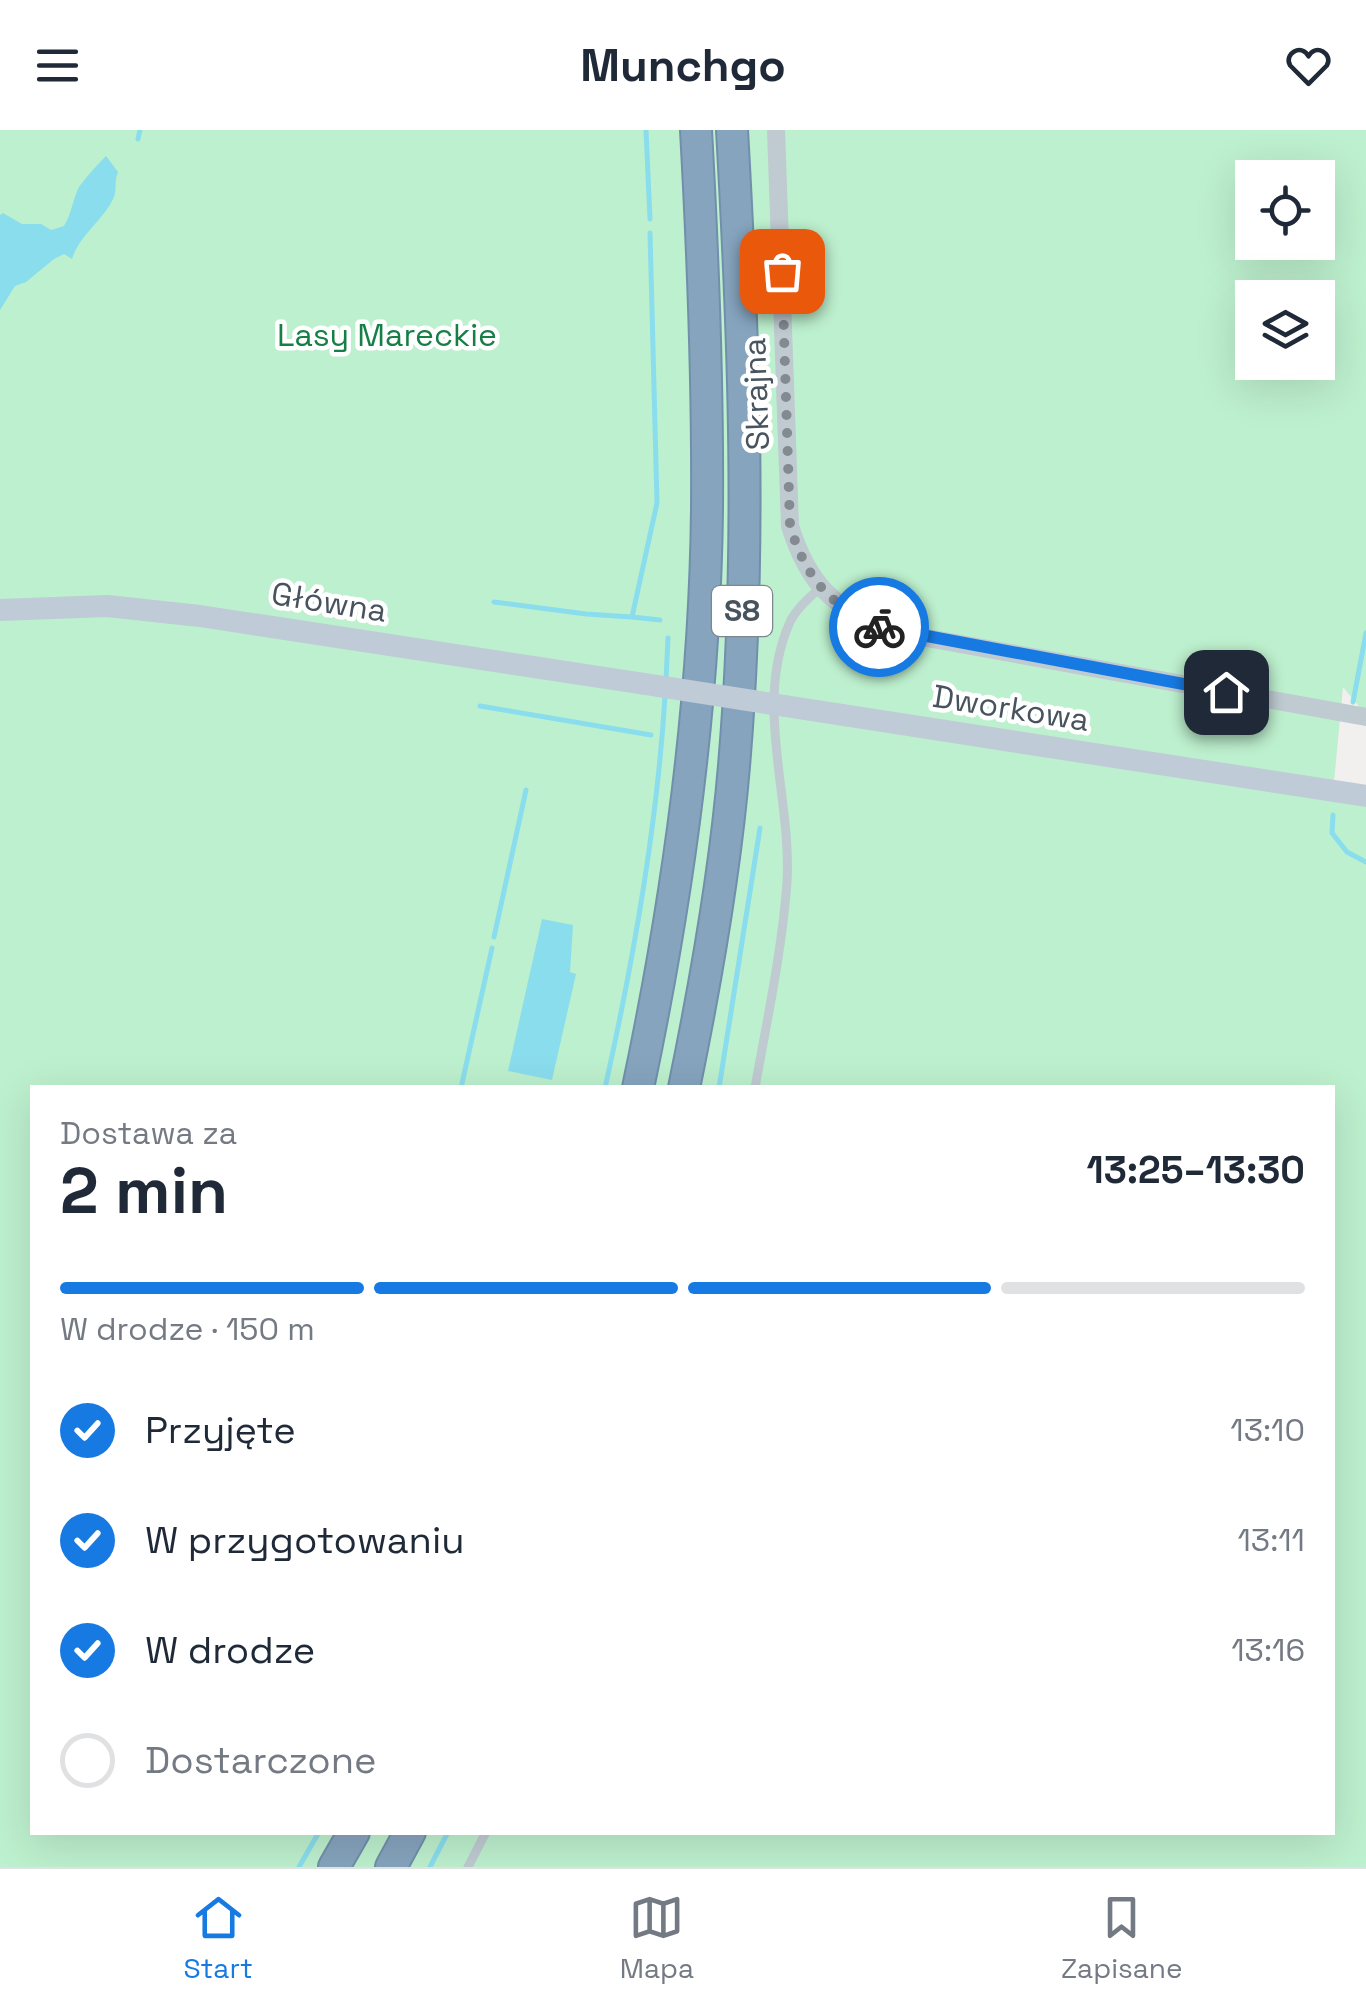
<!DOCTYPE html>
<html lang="pl">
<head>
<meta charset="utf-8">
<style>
  :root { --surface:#fff; --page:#f6f6f7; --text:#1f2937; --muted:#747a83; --line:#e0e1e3; --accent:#177ae3 }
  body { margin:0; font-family:"Space Grotesk",sans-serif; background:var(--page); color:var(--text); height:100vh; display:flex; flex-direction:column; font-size:38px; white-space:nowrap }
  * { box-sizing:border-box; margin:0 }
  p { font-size:32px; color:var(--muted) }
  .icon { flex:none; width:55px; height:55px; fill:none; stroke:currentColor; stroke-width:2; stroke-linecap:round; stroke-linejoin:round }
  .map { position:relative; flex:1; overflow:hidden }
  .sheet { position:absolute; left:30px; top:955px; width:1305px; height:750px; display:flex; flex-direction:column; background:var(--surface); border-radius:0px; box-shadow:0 10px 40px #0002 }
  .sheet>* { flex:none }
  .tools { position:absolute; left:1235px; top:30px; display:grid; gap:20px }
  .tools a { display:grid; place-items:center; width:100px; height:100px; border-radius:0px; background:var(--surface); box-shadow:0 10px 40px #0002; font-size:50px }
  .pin { position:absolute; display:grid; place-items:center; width:85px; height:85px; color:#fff; margin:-42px; border-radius:20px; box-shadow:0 5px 15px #0006 }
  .courier { position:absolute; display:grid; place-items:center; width:100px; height:100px; margin:-50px; border:8px solid #177ae3; border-radius:50%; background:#fff; color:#222; box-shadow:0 2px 12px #0007 }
  .headline em { font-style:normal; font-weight:700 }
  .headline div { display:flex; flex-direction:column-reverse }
  .headline { display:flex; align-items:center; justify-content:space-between; height:170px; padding:0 30px }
  h1 { font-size:65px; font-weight:700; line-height:75px }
  .bar { display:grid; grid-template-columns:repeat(4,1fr); gap:15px 10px; align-content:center; height:120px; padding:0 30px }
  .bar i { height:12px; border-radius:8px; background:var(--line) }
  .bar .selected { background:var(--accent) }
  .bar p { grid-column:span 4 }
  ol { padding:0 30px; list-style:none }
  li { display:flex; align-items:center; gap:30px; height:110px }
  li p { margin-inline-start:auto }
  li .icon { padding:10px; border-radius:50%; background:var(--accent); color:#fff; stroke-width:4 }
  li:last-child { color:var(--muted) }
  li i { width:55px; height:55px; border:5px solid var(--line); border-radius:50% }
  header { display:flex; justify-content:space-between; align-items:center; height:130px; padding:0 30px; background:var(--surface); font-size:45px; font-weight:700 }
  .tab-bar { display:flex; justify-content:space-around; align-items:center; height:140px; border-top:2px solid var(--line); background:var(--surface); font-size:28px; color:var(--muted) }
  .tab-bar a { display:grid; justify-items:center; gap:5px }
  .tab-bar .selected { color:var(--accent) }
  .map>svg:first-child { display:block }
</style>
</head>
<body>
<header><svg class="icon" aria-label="menu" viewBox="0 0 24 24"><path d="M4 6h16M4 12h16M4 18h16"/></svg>Munchgo<svg class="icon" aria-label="heart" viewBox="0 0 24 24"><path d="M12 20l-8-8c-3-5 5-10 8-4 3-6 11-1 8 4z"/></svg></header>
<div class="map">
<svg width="1366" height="1737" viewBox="0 0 1366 1737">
  <rect width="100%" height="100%" fill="#f2efef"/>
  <path fill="#bdf0ce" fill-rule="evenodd" d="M 0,0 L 1366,0 L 1366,579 L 1361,579 L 1343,557 L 1334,652 L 1366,675 L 1366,1737 L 0,1737 ZM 1252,48 L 1318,48 L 1318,112 L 1252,112 ZM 1252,168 L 1318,168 L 1318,232 L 1252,232 ZM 32,958 L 1332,958 L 1332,1702 L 32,1702 Z"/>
  <g fill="#8added">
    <path d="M 106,26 L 118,42 C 114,51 117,59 114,67 C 104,90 80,104 72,129 L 64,124 L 54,129 L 26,152 L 15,156 L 0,180 L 0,85 L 3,83 L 22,94 L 41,94 L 51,100 L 64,96 C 72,83 73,68 79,57 C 86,47 97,35 106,26 Z"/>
    <polygon points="542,789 573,795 570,842 576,844 552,950 508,941"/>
  </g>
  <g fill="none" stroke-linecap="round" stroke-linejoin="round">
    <g stroke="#8added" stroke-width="5">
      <polyline points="646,0 650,89"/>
      <polyline points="138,9 140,0"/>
      <polyline points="650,103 657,373 632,487 660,490"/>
      <polyline points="494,472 586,484 632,487"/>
      <polyline points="666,550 668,508"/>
      <polyline points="1353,572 1366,503"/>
      <polyline points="480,576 651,605"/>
      <polyline points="1333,685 1332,703 1347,722 1366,732"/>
      <polyline points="494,807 526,660"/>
      <polyline points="461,958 492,818"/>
      <path d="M 605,958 C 634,828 657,698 665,566"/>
      <polyline points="719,958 760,698"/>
      <polyline points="299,1737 319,1702"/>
      <polyline points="430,1737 448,1702"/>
    </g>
    <defs>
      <g id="highway">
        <path d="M 638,958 C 678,768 705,573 707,379 C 708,253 703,126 696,0"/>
        <path d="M 684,958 C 706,851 725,744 734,636 C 752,424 744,211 732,0"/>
        <polyline points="334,1737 354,1702"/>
        <polyline points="391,1737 410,1702"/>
      </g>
    </defs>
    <use href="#highway" stroke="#718faa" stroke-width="34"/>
    <g stroke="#bfcad1" stroke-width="9">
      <path d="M 755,958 C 767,890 782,821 787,752 C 792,667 753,574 790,492 C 796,479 809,468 820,458"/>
      <polyline points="468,1737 486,1702"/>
    </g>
    <path stroke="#bfcad1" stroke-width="18" d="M 776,0 L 790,396 C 808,454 833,477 888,501 L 1366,587"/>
    <g stroke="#bfcbd6" stroke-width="22">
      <polyline points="0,480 107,476 200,486 645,554"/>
      <polyline points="785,576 1366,666"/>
    </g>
    <use href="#highway" stroke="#86a4be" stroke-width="30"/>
    <polyline stroke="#bfcbd6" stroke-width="22" points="645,554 785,576"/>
  </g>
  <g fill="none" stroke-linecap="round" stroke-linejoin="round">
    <path stroke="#838a90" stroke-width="10" stroke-dasharray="0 18" d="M 782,141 L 790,396 C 806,448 829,475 879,497"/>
    <polyline stroke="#177ae3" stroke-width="12" points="879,497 1226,562"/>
  </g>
  <g text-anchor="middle" stroke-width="9" stroke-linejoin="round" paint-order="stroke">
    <rect fill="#fff" stroke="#7e878e" stroke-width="2.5" x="712" y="456" width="60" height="50" rx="8"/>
    <g font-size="30" font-weight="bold" fill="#47535d">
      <text x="742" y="491">S8</text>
    </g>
    <g font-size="32" fill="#167f46" stroke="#fff">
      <text x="387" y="216">Lasy Mareckie</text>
    </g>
    <g font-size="32" fill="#47535d" stroke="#fff">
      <text transform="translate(756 264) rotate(-92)" y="11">Skrajna</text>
      <text transform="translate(329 472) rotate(9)" y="11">Główna</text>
      <text transform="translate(1011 578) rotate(9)" y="11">Dworkowa</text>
    </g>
  </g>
</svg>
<div class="tools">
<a><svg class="icon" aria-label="locate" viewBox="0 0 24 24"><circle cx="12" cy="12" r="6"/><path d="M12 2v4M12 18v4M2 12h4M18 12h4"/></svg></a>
<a><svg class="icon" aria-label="layers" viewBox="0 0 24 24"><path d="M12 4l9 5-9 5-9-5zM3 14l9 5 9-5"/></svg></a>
</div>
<div class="pin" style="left:782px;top:141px;background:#ea580c"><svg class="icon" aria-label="bag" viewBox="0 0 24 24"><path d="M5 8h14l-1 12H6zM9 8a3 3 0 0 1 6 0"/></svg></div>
<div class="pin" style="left:1226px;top:562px;background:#1f2937"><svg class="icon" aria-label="home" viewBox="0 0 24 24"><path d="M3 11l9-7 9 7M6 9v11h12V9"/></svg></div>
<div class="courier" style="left:879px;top:497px"><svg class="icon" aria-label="bike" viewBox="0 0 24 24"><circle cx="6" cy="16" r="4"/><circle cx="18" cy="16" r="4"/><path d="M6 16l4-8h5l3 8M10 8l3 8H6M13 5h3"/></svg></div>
<section class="sheet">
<div class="headline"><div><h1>2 min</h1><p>Dostawa za</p></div><em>13:25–13:30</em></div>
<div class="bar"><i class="selected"></i><i class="selected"></i><i class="selected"></i><i></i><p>W drodze · 150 m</p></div>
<ol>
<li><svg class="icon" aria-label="check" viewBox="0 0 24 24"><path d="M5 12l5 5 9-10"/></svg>Przyjęte<p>13:10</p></li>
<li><svg class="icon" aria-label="check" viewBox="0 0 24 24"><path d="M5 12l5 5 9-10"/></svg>W przygotowaniu<p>13:11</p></li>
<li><svg class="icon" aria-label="check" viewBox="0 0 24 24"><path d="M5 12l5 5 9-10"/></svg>W drodze<p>13:16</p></li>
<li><i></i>Dostarczone</li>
</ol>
</section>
</div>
<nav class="tab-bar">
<a class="selected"><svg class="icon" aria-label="home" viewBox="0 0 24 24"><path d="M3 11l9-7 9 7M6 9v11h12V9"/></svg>Start</a>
<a><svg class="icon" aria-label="map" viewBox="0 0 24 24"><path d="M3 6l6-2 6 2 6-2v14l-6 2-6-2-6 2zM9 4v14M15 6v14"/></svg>Mapa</a>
<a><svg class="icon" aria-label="saved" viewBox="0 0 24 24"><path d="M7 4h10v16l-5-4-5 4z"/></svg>Zapisane</a>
</nav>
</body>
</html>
